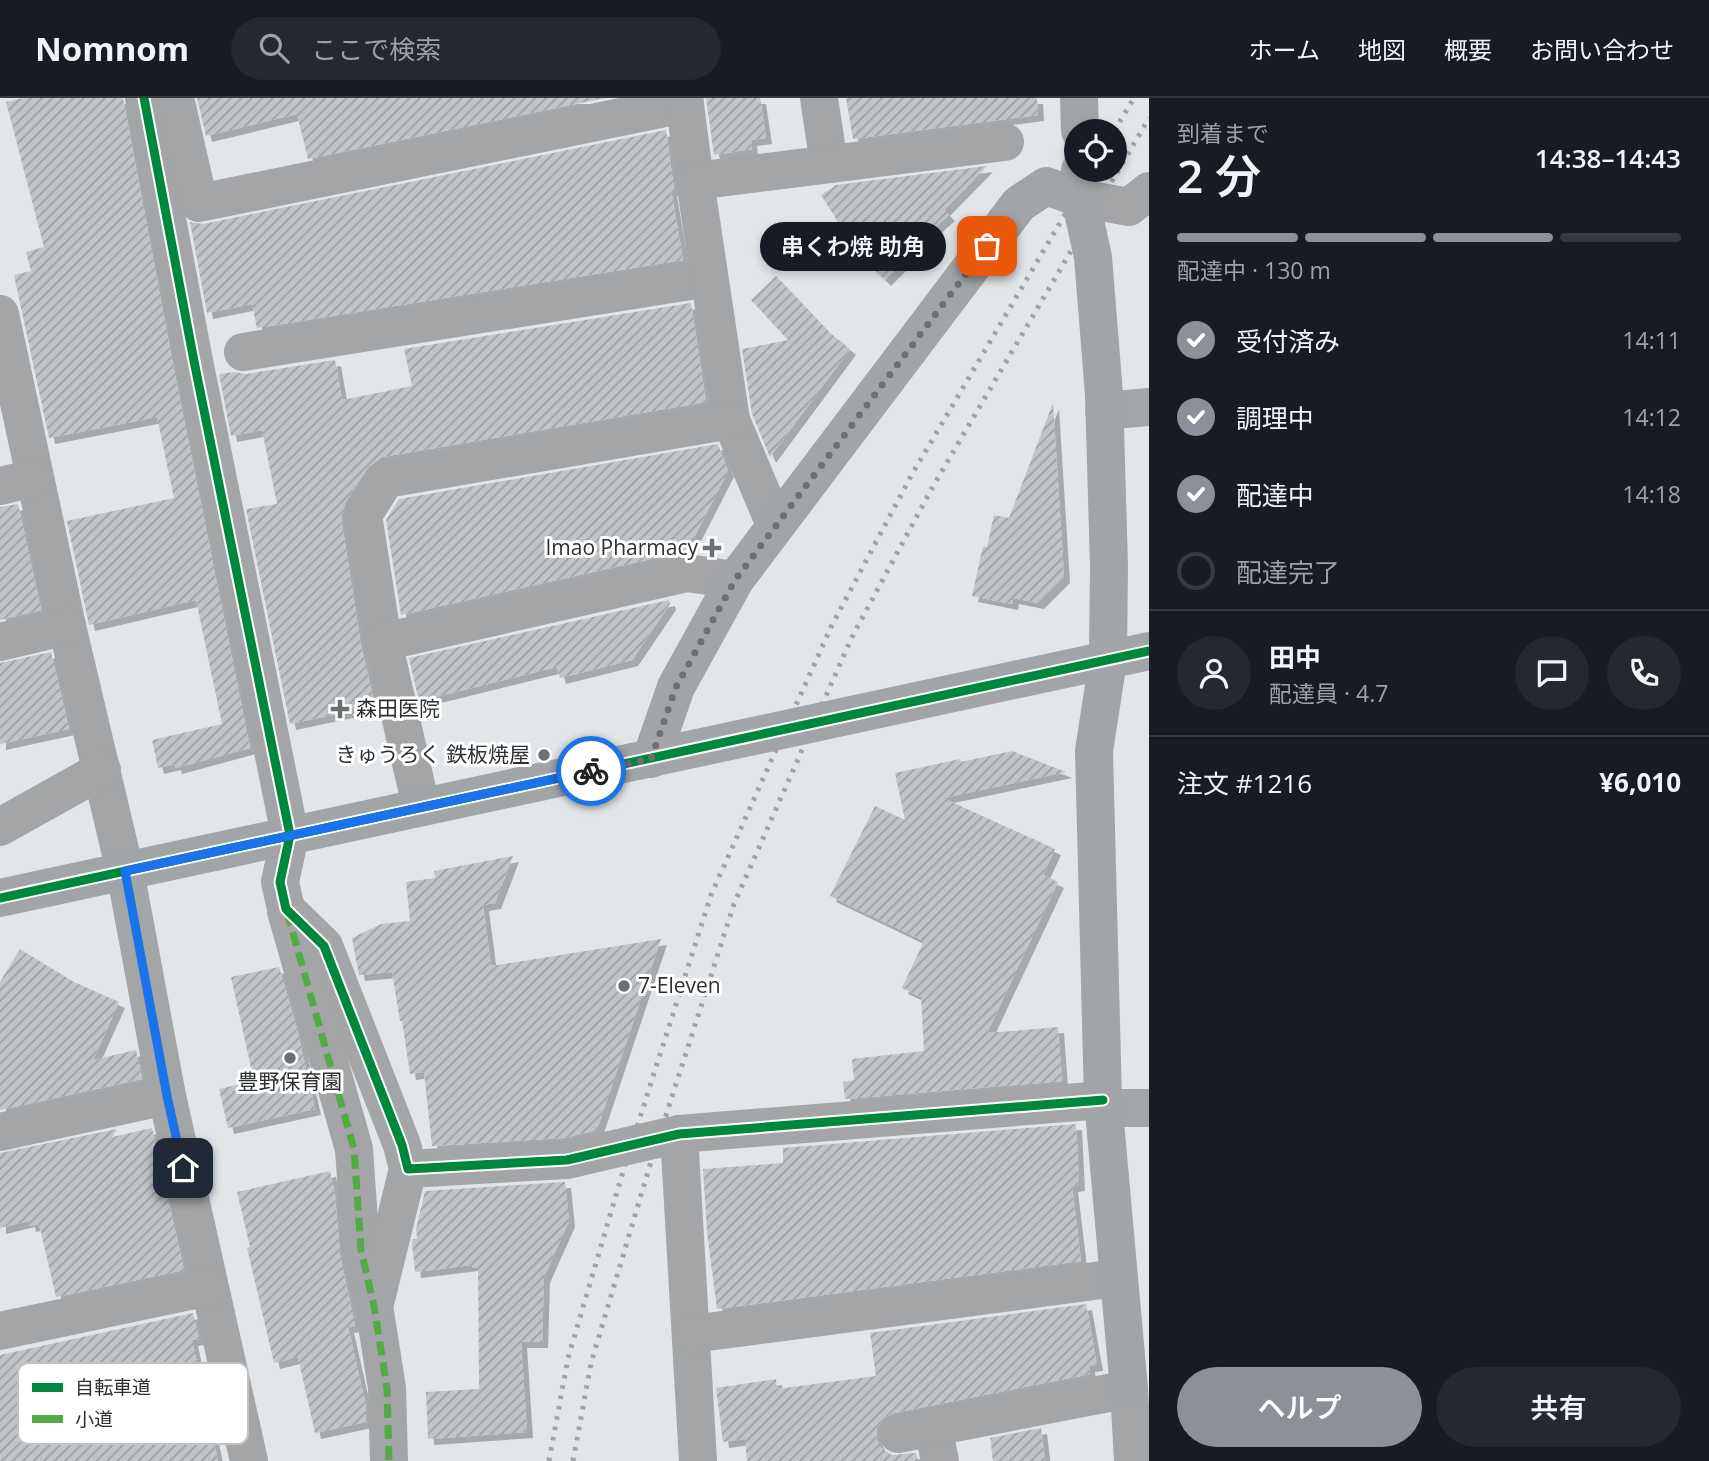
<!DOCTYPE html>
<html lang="ja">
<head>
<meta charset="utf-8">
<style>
  :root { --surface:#171b24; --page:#242831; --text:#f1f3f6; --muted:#9ea1a6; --line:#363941; --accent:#8c9099 }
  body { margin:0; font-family:"Open Sans","Noto Sans JP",sans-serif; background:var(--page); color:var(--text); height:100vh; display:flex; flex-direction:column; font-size:26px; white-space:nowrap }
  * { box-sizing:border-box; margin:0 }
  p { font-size:23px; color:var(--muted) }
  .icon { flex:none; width:38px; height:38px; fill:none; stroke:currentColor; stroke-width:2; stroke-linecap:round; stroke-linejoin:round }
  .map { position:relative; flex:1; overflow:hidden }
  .details { display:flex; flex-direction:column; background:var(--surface); width:560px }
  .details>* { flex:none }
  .controls { position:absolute; left:1064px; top:21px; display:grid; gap:14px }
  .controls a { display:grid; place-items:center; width:63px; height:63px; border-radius:50%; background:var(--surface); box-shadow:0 4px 10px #0003; font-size:35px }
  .pin { position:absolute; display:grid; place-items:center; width:60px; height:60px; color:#fff; margin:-30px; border-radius:14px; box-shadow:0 4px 10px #0006 }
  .courier { position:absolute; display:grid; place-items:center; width:70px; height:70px; margin:-35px; border:5px solid #1a73e8; border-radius:50%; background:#fff; color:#222; box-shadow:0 2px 9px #0007 }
  .bubble { position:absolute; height:49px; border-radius:24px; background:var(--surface); box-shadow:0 4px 10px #0003; font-size:23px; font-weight:600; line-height:49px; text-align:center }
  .headline em { font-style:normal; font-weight:600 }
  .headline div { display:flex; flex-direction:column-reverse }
  .headline { display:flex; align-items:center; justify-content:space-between; height:119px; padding:0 28px }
  h1 { font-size:46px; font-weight:600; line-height:52px }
  .bar { display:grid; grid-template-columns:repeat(4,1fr); gap:10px 7px; align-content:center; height:84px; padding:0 28px }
  .bar i { height:9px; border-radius:5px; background:var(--line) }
  .bar .active { background:var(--accent) }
  .bar p { grid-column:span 4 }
  .line { display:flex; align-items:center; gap:18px; padding:0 28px; border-top:2px solid var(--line) }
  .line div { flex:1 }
  .round { display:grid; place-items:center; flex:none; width:74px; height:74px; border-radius:37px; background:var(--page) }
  ol { padding:0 28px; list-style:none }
  li { display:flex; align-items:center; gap:21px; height:77px }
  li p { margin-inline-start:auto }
  li .icon { padding:7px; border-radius:50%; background:var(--accent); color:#fff; stroke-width:4 }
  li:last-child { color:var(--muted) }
  li i { width:38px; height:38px; border:4px solid var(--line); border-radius:50% }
  .cta { display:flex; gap:14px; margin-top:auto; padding:14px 28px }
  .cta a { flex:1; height:80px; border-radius:42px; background:var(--accent); color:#fff; font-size:28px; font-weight:600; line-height:80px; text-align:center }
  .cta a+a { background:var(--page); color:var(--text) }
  header { display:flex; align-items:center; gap:42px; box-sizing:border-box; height:98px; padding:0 35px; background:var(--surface); border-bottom:2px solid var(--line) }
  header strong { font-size:33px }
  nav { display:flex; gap:38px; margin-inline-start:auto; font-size:24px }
  .search { width:490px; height:63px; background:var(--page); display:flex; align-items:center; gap:18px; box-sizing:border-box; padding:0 24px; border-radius:38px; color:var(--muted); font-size:26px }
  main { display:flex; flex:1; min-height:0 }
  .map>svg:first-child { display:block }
</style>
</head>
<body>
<header>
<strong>Nomnom</strong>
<div class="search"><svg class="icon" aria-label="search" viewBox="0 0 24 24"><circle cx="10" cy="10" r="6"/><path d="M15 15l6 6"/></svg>ここで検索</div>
<nav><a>ホーム</a><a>地図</a><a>概要</a><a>お問い合わせ</a></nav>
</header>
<main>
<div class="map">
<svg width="1149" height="1363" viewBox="0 0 1149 1363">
  <defs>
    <pattern id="building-hatch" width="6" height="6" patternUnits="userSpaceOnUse" patternTransform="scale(1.75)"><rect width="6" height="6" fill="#c2c5c7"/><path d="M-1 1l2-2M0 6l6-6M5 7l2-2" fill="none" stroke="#9ea0a2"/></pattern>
    <filter id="shadow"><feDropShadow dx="6" dy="6" stdDeviation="0" flood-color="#0004"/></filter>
  </defs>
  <rect width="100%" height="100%" fill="#e2e6e9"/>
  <g fill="url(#building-hatch)" filter="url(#shadow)">
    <polygon points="23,0 123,0 173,267 250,650 176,670 175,666 158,670 152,642 222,626 196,502 89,527 67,423 174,400 157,319 49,340 14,177 31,173 26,154 44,149 6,4"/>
    <polygon points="197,0 605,0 308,61 297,16 206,38"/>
    <polygon points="706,0 760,0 766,40 751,42 752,51 714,57"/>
    <polygon points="846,0 1037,0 1038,17 853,41"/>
    <polygon points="666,32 674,92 671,92 683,162 257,230 252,206 207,215 190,124 203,126"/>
    <polygon points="987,68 944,112 949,117 924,139 926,141 885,182 859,157 821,97 836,87"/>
    <polygon points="776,178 829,234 850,251 770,359 752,316 742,251 788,242 751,202"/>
    <polygon points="691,205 706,304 382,359 368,369 345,405 341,420 361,547 375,608 290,626 246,411 277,406 262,332 231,338 219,276 234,274 246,276 335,262 342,302 412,288 404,251"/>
    <polygon points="1053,305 1064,479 1038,505 1013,500 1012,506 972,498 983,448 987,449 994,417 1009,420"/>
    <polygon points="718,346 728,373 687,453 401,517 386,422 399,401"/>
    <polygon points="18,406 41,512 0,522 0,409"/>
    <polygon points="669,502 670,506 632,562 560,580 557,569 419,603 409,560"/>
    <polygon points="51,554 69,631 0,646 0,565"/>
    <polygon points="1012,653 1066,674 943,700 1055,751 1043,777 1058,784 987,935 1058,929 1062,983 845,1001 843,984 854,982 852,961 924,953 921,899 902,890 924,843 830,798 875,708 905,722 895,675 960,661 961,664"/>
    <polygon points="513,758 495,805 483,807 491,868 661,841 597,1032 564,1040 432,1048 424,974 410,976 402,923 400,923 392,874 359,877 352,840 381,826 410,823 406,784 435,780 434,773"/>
    <polygon points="20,851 74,884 119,904 93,962 136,952 142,981 0,1012 0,884"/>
    <polygon points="279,869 297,931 315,1011 228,1030 219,991 254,983 231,879"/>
    <polygon points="1076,1026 1079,1087 1072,1088 1081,1163 717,1211 707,1134 703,1071 783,1065 783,1050"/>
    <polygon points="152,1030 184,1172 56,1199 39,1126 30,1128 29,1123 0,1130 0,1055 117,1031 112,1039"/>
    <polygon points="330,1073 335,1097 340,1157 355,1228 348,1229 366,1308 366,1324 315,1335 298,1259 274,1265 247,1150 250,1149 237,1094"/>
    <polygon points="565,1084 569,1123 544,1179 542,1244 521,1244 527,1334 428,1341 426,1294 479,1291 478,1170 473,1170 472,1167 415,1174 412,1145 413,1141 417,1141 416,1131 425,1093"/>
    <polygon points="1086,1206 1097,1267 1089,1268 1090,1276 894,1315 883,1320 877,1330 876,1340 881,1350 892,1357 916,1355 918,1363 747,1363 745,1341 723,1344 716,1290 776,1281 777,1291 876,1278 870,1235"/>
    <polygon points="193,1215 199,1241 192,1242 218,1363 0,1363 0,1257"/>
    <polygon points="1041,1330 1045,1363 993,1363 990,1340"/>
  </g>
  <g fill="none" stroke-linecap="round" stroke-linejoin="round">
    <g stroke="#a4a5a7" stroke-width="38">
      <polyline points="144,0 194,263 290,737 280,784 286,811 324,848 402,1047 408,1071 567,1062 679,1036 1103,1002"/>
      <polyline points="175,0 199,105 685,6"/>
      <polyline points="684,0 695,83"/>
      <polyline points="819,0 829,66"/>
      <polyline points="1080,100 1129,109 1149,93"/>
      <polyline points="0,216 67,528 125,773 167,998 249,1363"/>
      <polyline points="243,254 709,180"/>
      <polyline points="1104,313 1149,309"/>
      <polyline points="0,388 34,380"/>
      <polyline points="775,427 731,322 695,83 1005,44"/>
      <polyline points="0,544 67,528"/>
      <polyline points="383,544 363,417 386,381 731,322"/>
      <polyline points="421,708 383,544 687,475 735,482"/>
      <polyline points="0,729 102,672"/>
      <polyline points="286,813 354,1051 361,1152 374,1208 387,1290 389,1363"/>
      <polyline points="1105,1010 1149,1010"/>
      <polyline points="0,1034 167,998"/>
      <polyline points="679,1036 698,1363"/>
      <polyline points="376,1201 408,1071"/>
      <polyline points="0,1233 209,1189"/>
      <polyline points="692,1236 1117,1180"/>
      <polyline points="933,1330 940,1363"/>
      <polyline points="898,1336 1129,1291 1133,1363"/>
    </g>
    <g stroke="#a2a5a7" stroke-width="38">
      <polyline points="1079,0 1080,33"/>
      <polyline points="1080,72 1080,100 1093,159 1104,296 1109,468 1108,562 1094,653 1103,1002 1129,1291"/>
      <polyline points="651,661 676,589 735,482 1019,106 1046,88 1080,100"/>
      <polyline points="0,800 1149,553"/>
    </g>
    <g stroke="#a1a4a6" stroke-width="5" stroke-dasharray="3.5 7" stroke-linecap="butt">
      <polyline points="1114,33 1134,0"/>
      <polyline points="549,1363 568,1260 627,1060 711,797 831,529 911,378 1091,72"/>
      <polyline points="573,1363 591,1265 650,1067 734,806 852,539 932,390 1149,20"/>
    </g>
    <polyline stroke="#54ab45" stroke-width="7" stroke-dasharray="14 7" stroke-linecap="butt" points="287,814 354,1051 361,1152 374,1208 387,1290 389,1363"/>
    <defs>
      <g id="cycleway">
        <polyline points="144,0 194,263 290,737 280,784 286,811 324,848 402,1047 408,1071 567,1062 679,1036 1103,1002"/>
        <polyline points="0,800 1149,553"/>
      </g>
    </defs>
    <use href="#cycleway" stroke="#fff" stroke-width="13"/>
    <use href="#cycleway" stroke="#00873e" stroke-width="9"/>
  </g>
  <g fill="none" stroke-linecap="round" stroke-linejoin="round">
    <polyline stroke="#6c7072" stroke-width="7" stroke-dasharray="0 12.6" points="591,673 651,661 676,589 735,482 987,148"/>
    <polyline stroke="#1a73e8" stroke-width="9" points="183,1070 167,998 125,773 591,673"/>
  </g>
  <g fill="#6c7072" stroke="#fff" stroke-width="2.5">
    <path d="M708.5 439.5h7v7h7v7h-7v7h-7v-7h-7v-7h7z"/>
    <path d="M336.5 600.5h7v7h7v7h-7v7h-7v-7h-7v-7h7z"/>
    <circle cx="544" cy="657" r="7"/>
    <circle cx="624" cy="888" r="7"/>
    <circle cx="290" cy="960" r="7"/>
  </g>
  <g text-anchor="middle" stroke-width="6" stroke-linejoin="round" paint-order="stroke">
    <g font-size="21" fill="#2d3032" stroke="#fff" text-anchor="end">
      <text x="698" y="457">Imao Pharmacy</text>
      <text x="356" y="618" text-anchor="start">森田医院</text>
      <text x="530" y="664">きゅうろく 鉄板焼屋</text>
      <text x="638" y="895" text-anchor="start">7-Eleven</text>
      <text x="290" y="991" text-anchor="middle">豊野保育園</text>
    </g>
  </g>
  <rect x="18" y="1265" width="230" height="81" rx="10" fill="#fff" stroke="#c0c1c2" stroke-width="2"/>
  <rect x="32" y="1285" width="31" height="9" fill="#00873e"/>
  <rect x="32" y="1317" width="31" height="8" fill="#54ab45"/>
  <g font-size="19" fill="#2d3032">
    <text x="75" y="1296">自転車道</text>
    <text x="75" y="1328">小道</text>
  </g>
</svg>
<div class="controls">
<a><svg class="icon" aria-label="locate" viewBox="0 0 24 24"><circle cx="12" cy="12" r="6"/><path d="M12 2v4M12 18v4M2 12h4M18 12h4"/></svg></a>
</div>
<div class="pin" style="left:987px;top:148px;background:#ea580c"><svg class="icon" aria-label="bag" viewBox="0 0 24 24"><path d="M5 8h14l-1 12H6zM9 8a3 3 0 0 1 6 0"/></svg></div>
<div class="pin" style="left:183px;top:1070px;background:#1f2937"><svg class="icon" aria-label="home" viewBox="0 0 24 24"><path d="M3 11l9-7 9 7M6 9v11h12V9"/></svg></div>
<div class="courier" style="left:591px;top:673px"><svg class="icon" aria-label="bike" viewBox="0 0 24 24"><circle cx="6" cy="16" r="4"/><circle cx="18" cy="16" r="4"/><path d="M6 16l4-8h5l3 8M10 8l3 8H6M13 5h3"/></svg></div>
<div class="bubble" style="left:760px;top:124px;width:186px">串くわ焼 助角</div>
</div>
<section class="details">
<div class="headline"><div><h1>2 分</h1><p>到着まで</p></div><em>14:38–14:43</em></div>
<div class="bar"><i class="active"></i><i class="active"></i><i class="active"></i><i></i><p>配達中 · 130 m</p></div>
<ol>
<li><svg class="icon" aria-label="check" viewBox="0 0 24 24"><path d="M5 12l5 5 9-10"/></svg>受付済み<p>14:11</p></li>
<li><svg class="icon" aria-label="check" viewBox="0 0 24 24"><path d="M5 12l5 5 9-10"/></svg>調理中<p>14:12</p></li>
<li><svg class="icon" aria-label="check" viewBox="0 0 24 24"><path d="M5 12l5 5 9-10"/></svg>配達中<p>14:18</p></li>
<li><i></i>配達完了</li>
</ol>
<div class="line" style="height:126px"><a class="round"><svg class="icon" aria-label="person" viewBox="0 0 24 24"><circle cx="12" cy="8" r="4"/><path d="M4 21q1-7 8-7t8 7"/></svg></a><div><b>田中</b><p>配達員 · 4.7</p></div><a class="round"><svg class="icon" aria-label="chat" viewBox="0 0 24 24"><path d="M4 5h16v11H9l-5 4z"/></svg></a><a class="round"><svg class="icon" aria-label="phone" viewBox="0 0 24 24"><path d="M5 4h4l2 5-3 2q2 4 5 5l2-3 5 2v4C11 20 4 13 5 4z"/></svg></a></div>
<div class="line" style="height:91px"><div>注文 #1216</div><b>¥6,010</b></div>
<div class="cta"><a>ヘルプ</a><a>共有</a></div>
</section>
</main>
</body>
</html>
